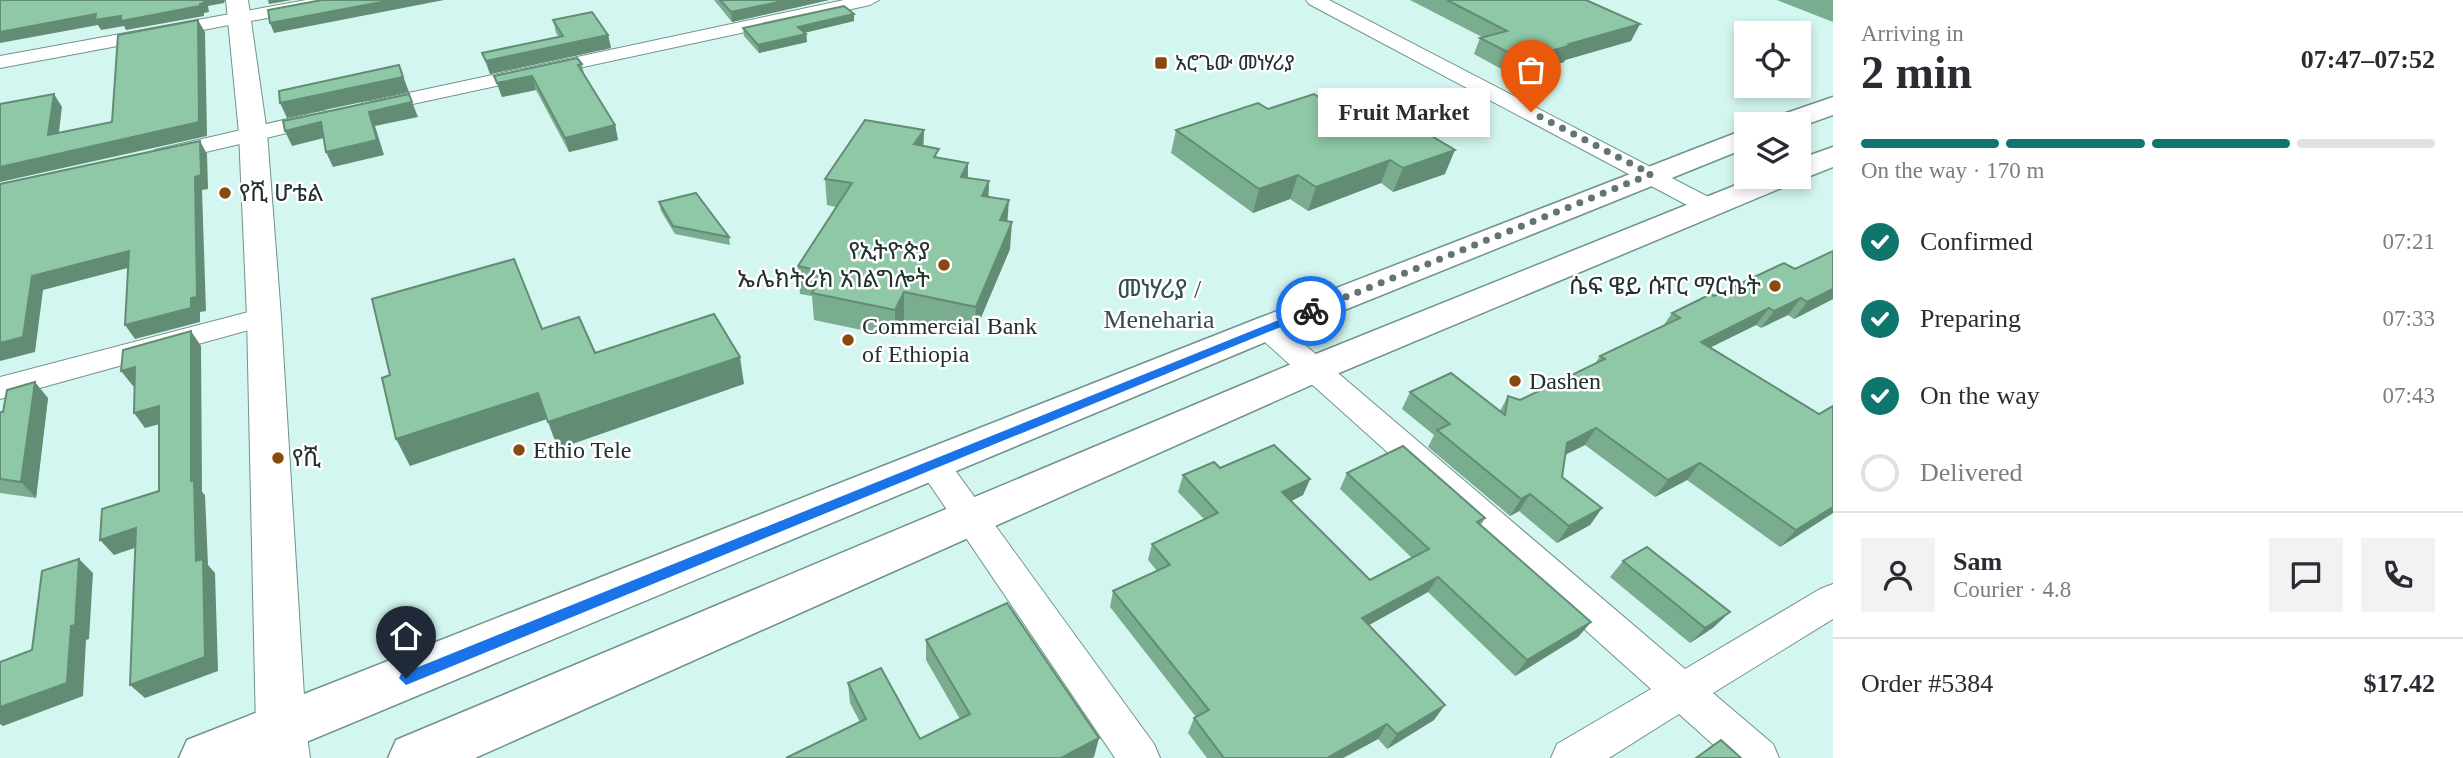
<!DOCTYPE html>
<html lang="en">
<head>
<meta charset="utf-8">
<style>
  :root { --surface:#fff; --page:#f2f2f3; --text:#2b2b33; --muted:#7c7c81; --line:#e1e1e2; --accent:#0f766e }
  body { margin:0; font-family:"Times New Roman","Noto Sans Ethiopic",serif; background:var(--page); color:var(--text); height:100vh; display:flex; flex-direction:column; font-size:26px; white-space:nowrap }
  * { box-sizing:border-box; margin:0 }
  p { font-size:23px; color:var(--muted) }
  .icon { flex:none; width:38px; height:38px; fill:none; stroke:currentColor; stroke-width:2; stroke-linecap:round; stroke-linejoin:round }
  .map { position:relative; flex:1; overflow:hidden }
  .side { display:flex; flex-direction:column; background:var(--surface); width:630px }
  .side>* { flex:none }
  .controls { position:absolute; left:1734px; top:21px; display:grid; gap:14px }
  .controls a { display:grid; place-items:center; width:77px; height:77px; border-radius:0px; background:var(--surface); box-shadow:0 4px 10px #0003; font-size:35px }
  .pin { position:absolute; display:grid; place-items:center; width:60px; height:60px; color:#fff; margin:-72px -30px; border-radius:50% 50% 50% 0; rotate:-45deg; box-shadow:0 0 7px #0007 }
  .pin .icon { rotate:45deg }
  .courier { position:absolute; display:grid; place-items:center; width:70px; height:70px; margin:-35px; border:5px solid #1a73e8; border-radius:50%; background:#fff; color:#222; box-shadow:0 2px 9px #0007 }
  .bubble { position:absolute; height:49px; border-radius:0px; background:var(--surface); box-shadow:0 4px 10px #0003; font-size:23px; font-weight:700; line-height:49px; text-align:center }
  .summary em { font-style:normal; font-weight:700 }
  .summary div { display:flex; flex-direction:column-reverse }
  .summary { display:flex; align-items:center; justify-content:space-between; height:119px; padding:0 28px }
  h1 { font-size:46px; font-weight:700; line-height:52px }
  .bar { display:grid; grid-template-columns:repeat(4,1fr); gap:10px 7px; align-content:center; height:84px; padding:0 28px }
  .bar i { height:9px; border-radius:5px; background:var(--line) }
  .bar .current { background:var(--accent) }
  .bar p { grid-column:span 4 }
  .line { display:flex; align-items:center; gap:18px; padding:0 28px; border-top:2px solid var(--line) }
  .line div { flex:1 }
  .round { display:grid; place-items:center; flex:none; width:74px; height:74px; border-radius:0px; background:var(--page) }
  ol { padding:0 28px; list-style:none }
  li { display:flex; align-items:center; gap:21px; height:77px }
  li p { margin-inline-start:auto }
  li .icon { padding:7px; border-radius:50%; background:var(--accent); color:#fff; stroke-width:4 }
  li:last-child { color:var(--muted) }
  li i { width:38px; height:38px; border:4px solid var(--line); border-radius:50% }
  main { display:flex; flex:1; min-height:0 }
  .map>svg:first-child { display:block }
</style>
</head>
<body>
<main>
<div class="map">
<svg width="1833" height="758" viewBox="0 0 1833 758">
  <rect width="100%" height="100%" fill="#d4f6f0"/>
  <g fill="none" stroke-linecap="round" stroke-linejoin="round">
    <defs>
      <g id="minor">
        <polygon points="306,0 345,0 336,5 0,68 0,56"/>
        <polygon points="844,0 879,0 870,5 371,113 363,112 360,107 363,102 371,101"/>
        <polygon points="1306,0 1329,0 1718,202 1721,207 1718,212 1709,214 1700,212 1309,4"/>
        <polygon points="322,111 330,113 333,118 330,123 163,162 155,160 152,155 155,150"/>
        <polygon points="264,308 274,311 278,317 274,323 0,399 0,377"/>
        <polygon points="1267,319 1277,321 1685,669 1820,589 1833,584 1833,619 1713,693 1773,744 1779,758 1728,758 1679,714 1609,758 1551,758 1557,744 1651,689 1257,335 1253,328 1257,321"/>
        <polygon points="933,452 944,455 1154,744 1160,758 1115,758 922,473 917,464 922,455"/>
      </g>
      <polygon id="tertiary" points="226,0 248,0 267,133 281,317 306,729 310,758 260,758 256,729 247,317 239,133"/>
      <g id="secondary">
        <polygon points="1833,97 1833,115 1799,127 1799,124 1768,124 1772,118"/>
        <polygon points="1746,129 1746,148 1280,336 268,758 179,758 187,740 1254,320"/>
        <polygon points="1833,147 1833,167 1810,176 1796,178 1793,183 1327,378 475,758 388,758 396,740 1301,360 1756,177 1799,177 1799,159"/>
      </g>
    </defs>
    <use href="#minor" stroke="#71918c" stroke-width="2"/>
    <use href="#tertiary" stroke="#71918c" stroke-width="2"/>
    <use href="#secondary" stroke="#71918c" stroke-width="3"/>
    <use href="#minor" fill="#fff" fill-rule="evenodd"/>
    <use href="#tertiary" fill="#fff" fill-rule="evenodd"/>
    <use href="#secondary" fill="#fff" fill-rule="evenodd"/>
  </g>
  <g fill="#7aac8f">
    <polygon points="714,0 829,0 732,22"/>
    <polygon points="1410,0 1586,0 1631,41 1565,60 1564,62 1514,76 1474,54 1480,38 1482,37"/>
    <polygon points="1777,0 1833,0 1833,22"/>
    <polygon points="854,14 854,21 804,33 806,34 807,42 759,53 744,36 743,28"/>
    <polygon points="553,20 608,35 611,48 490,74 482,53 559,37 556,33"/>
    <polygon points="582,64 584,74 615,125 618,140 569,152 536,90 502,97 494,76"/>
    <polygon points="1268,109 1445,174 1393,192 1381,183 1308,211 1290,199 1253,213 1171,153 1176,130"/>
    <polygon points="924,130 923,146 939,158 968,163 968,178 989,181 988,197 1007,221 1010,249 974,334 904,320 895,337 814,320 812,296 800,294 798,266 836,207 827,205 825,179"/>
    <polygon points="659,202 729,237 730,245 675,234 661,211"/>
    <polygon points="1714,296 1833,299 1794,319 1788,315 1761,328 1756,325 1711,347 1819,414 1833,406 1833,513 1780,547 1687,480 1655,497 1585,445 1565,455 1562,477 1602,508 1590,525 1557,543 1519,511 1510,516 1428,447 1434,435 1402,409 1410,392 1500,411 1508,396 1520,400 1595,364 1600,356 1663,326 1672,313"/>
    <polygon points="48,398 36,498 0,493 0,412"/>
    <polygon points="1220,468 1310,479 1303,495 1291,501 1370,580 1412,558 1340,489 1347,473 1485,518 1481,525 1591,622 1578,637 1515,676 1428,592 1369,625 1434,720 1387,749 1378,739 1343,758 1207,758 1188,733 1194,718 1196,717 1110,607 1113,591 1157,571 1148,560 1152,544 1204,519 1178,492 1183,475"/>
    <polygon points="1623,561 1714,627 1690,643 1610,577"/>
    <polygon points="926,640 1094,757 786,758 860,722 850,703 848,683 920,739 960,719 926,660"/>
  </g>
  <g fill="#638c74">
    <polygon points="204,0 225,0 224,3 208,6 209,12 204,13 204,16 126,30 124,26 101,30 98,25 0,43 0,32 96,14 200,4"/>
    <polygon points="268,0 292,0 269,4"/>
    <polygon points="392,0 444,0 274,33 270,23"/>
    <polygon points="788,0 829,0 732,22 731,12"/>
    <polygon points="854,14 854,21 799,34 798,27"/>
    <polygon points="198,20 205,32 207,136 0,182 0,167 199,122"/>
    <polygon points="1640,24 1631,41 1565,60 1564,62 1514,76 1521,59 1569,44"/>
    <polygon points="806,34 807,42 759,53 758,45"/>
    <polygon points="608,35 611,48 490,74 486,61"/>
    <polygon points="399,65 409,92 287,118 280,103"/>
    <polygon points="532,76 536,90 502,97 497,83"/>
    <polygon points="54,94 62,107 57,148 48,135"/>
    <polygon points="412,102 418,117 375,126 384,155 333,167 326,152 369,112"/>
    <polygon points="321,122 328,137 292,146 285,131"/>
    <polygon points="615,125 618,140 569,152 565,138"/>
    <polygon points="924,130 923,156 914,144"/>
    <polygon points="200,141 207,154 208,189 202,190 206,311 200,312 200,322 135,339 125,325 195,177"/>
    <polygon points="1455,150 1445,174 1393,192 1403,168"/>
    <polygon points="1390,160 1381,183 1308,211 1316,187"/>
    <polygon points="968,163 967,190 961,177"/>
    <polygon points="1298,175 1290,199 1253,213 1259,189"/>
    <polygon points="989,181 988,208 982,196"/>
    <polygon points="1009,200 1007,227 1000,220"/>
    <polygon points="1012,222 1010,249 974,334 976,307"/>
    <polygon points="129,251 139,265 43,290 35,352 0,361 0,343 32,276"/>
    <polygon points="1833,289 1833,299 1794,319 1807,302"/>
    <polygon points="904,292 904,320 895,337 895,310"/>
    <polygon points="1801,298 1788,315 1761,328 1774,311"/>
    <polygon points="1769,308 1756,325 1689,358 1701,342"/>
    <polygon points="191,331 201,346 202,492 205,495 208,565 215,573 218,671 145,698 130,685 196,561 191,481"/>
    <polygon points="740,357 744,384 558,449 548,422"/>
    <polygon points="135,367 147,382 133,386 121,371"/>
    <polygon points="35,382 48,398 36,498 21,482"/>
    <polygon points="538,393 547,419 410,466 396,439"/>
    <polygon points="159,406 171,421 145,428 134,413"/>
    <polygon points="1596,428 1585,445 1556,459 1567,443"/>
    <polygon points="1700,463 1687,480 1655,497 1668,480"/>
    <polygon points="1310,479 1303,495 1276,509 1282,492"/>
    <polygon points="1530,494 1519,511 1510,516 1521,499"/>
    <polygon points="1833,507 1833,513 1780,547 1796,530"/>
    <polygon points="1602,508 1590,525 1557,543 1569,526"/>
    <polygon points="136,528 149,543 114,555 100,540"/>
    <polygon points="79,559 93,573 89,639 86,640 83,696 3,726 0,724 0,707 71,626"/>
    <polygon points="1438,577 1428,592 1353,634 1362,618"/>
    <polygon points="1730,612 1714,627 1690,643 1705,628"/>
    <polygon points="1591,622 1578,637 1515,676 1527,660"/>
    <polygon points="1445,705 1434,720 1387,749 1397,734"/>
    <polygon points="1387,724 1378,739 1343,758 1327,758"/>
    <polygon points="1099,738 1094,757 1092,758 1061,758"/>
  </g>
  <g fill="#8ec8a6" stroke="#638c74" stroke-width="2">
    <polygon points="0,0 204,0 204,3 200,4 200,6 121,21 121,16 95,20 96,14 0,32"/>
    <polygon points="322,0 392,0 270,23 268,10"/>
    <polygon points="720,0 788,0 731,12"/>
    <polygon points="1447,0 1586,0 1640,24 1569,44 1572,45 1521,59 1480,38 1507,31"/>
    <polygon points="844,6 854,14 798,27 806,34 758,45 743,28"/>
    <polygon points="592,12 608,35 486,61 482,53 563,36 553,20"/>
    <polygon points="198,20 199,122 0,167 0,104 54,94 48,135 112,122 118,35"/>
    <polygon points="577,58 582,64 578,65 615,125 565,138 532,76 497,83 494,76"/>
    <polygon points="399,65 403,77 280,103 279,91"/>
    <polygon points="409,94 412,102 369,112 377,140 326,152 321,122 285,131 283,121"/>
    <polygon points="1314,94 1336,107 1368,98 1455,150 1403,168 1390,160 1316,187 1298,175 1259,189 1176,130 1258,103 1268,109"/>
    <polygon points="865,120 924,130 914,144 939,149 934,157 968,163 961,177 989,181 982,196 1009,200 1000,220 1012,222 976,307 904,292 895,310 812,293 824,272 798,266 852,183 825,179"/>
    <polygon points="200,141 201,175 195,177 197,297 191,298 191,308 125,325 129,251 32,276 23,337 0,343 0,184"/>
    <polygon points="696,193 729,237 673,226 659,202"/>
    <polygon points="1833,251 1833,289 1807,302 1801,298 1774,311 1769,308 1701,342 1819,414 1833,406 1833,507 1796,530 1700,463 1668,480 1596,428 1567,443 1562,477 1602,508 1569,526 1530,494 1521,499 1437,430 1450,424 1410,392 1451,373 1505,415 1508,396 1520,400 1605,359 1600,356 1680,318 1672,313 1711,294 1714,296 1784,263 1795,269"/>
    <polygon points="514,259 542,329 579,317 595,353 714,314 740,357 548,422 538,393 396,439 382,378 390,375 372,299"/>
    <polygon points="191,331 191,481 194,480 196,561 203,559 205,657 130,685 136,528 100,540 102,509 159,491 159,406 134,413 135,367 121,371 123,350"/>
    <polygon points="35,382 21,482 0,479 0,412 3,412 7,390"/>
    <polygon points="1274,445 1310,479 1282,492 1370,580 1429,549 1347,473 1403,446 1485,518 1477,522 1591,622 1527,660 1438,577 1362,618 1445,705 1397,734 1387,724 1327,758 1224,758 1194,718 1209,710 1113,591 1170,565 1152,544 1218,513 1183,475 1214,462 1220,468"/>
    <polygon points="1647,547 1730,612 1705,628 1623,561"/>
    <polygon points="79,559 75,625 71,626 67,683 0,707 0,662 32,650 42,571"/>
    <polygon points="1007,603 1099,738 1061,758 786,758 866,719 848,683 881,668 920,739 970,714 926,640"/>
    <polygon points="1721,740 1741,758 1696,758"/>
  </g>
  <polygon fill="#1a73e8" points="1311,307 1315,308 1315,313 411,683 406,685 399,678 401,674"/>
  <g fill="none" stroke-linecap="round" stroke-linejoin="round">
    <polyline stroke="#617572" stroke-width="7" stroke-dasharray="0 12.6" points="1311,311 1651,174 1531,112"/>
  </g>
  <g fill="#894a10" stroke="#fff" stroke-width="2.5">
    <rect x="1154" y="56" width="14" height="14" rx="3.5"/>
    <circle cx="225" cy="193" r="7"/>
    <circle cx="944" cy="265" r="7"/>
    <circle cx="1775" cy="286" r="7"/>
    <circle cx="848" cy="340" r="7"/>
    <circle cx="1515" cy="381" r="7"/>
    <circle cx="519" cy="450" r="7"/>
    <circle cx="278" cy="458" r="7"/>
  </g>
  <g text-anchor="middle" stroke-width="5" stroke-linejoin="round" paint-order="stroke">
    <g font-size="21" fill="#23302e" stroke="#fff" text-anchor="start">
      <text x="1175" y="70">አሮጌው መነሃሪያ</text>
    </g>
    <g font-size="24" fill="#23302e" stroke="#fff" text-anchor="start">
      <text x="239" y="201">የሺ ሆቴል</text>
      <text x="930" y="259" text-anchor="end">የኢትዮጵያ<tspan x="930" dy="28">ኤሌክትሪክ አገልግሎት</tspan></text>
      <text x="1761" y="294" text-anchor="end">ሴፍ ዌይ ሱፐር ማርኬት</text>
      <text x="862" y="334">Commercial Bank<tspan x="862" dy="28">of Ethiopia</tspan></text>
      <text x="1529" y="389">Dashen</text>
      <text x="533" y="458">Ethio Tele</text>
      <text x="292" y="466">የሺ</text>
    </g>
    <g font-size="26" fill="#314f4b" stroke="#fff">
      <text x="1159" y="298">መነሃሪያ /<tspan x="1159" dy="30">Meneharia</tspan></text>
    </g>
  </g>
</svg>
<div class="controls">
<a><svg class="icon" aria-label="locate" viewBox="0 0 24 24"><circle cx="12" cy="12" r="6"/><path d="M12 2v4M12 18v4M2 12h4M18 12h4"/></svg></a>
<a><svg class="icon" aria-label="layers" viewBox="0 0 24 24"><path d="M12 4l9 5-9 5-9-5zM3 14l9 5 9-5"/></svg></a>
</div>
<div class="pin" style="left:1531px;top:112px;background:#ea580c"><svg class="icon" aria-label="bag" viewBox="0 0 24 24"><path d="M5 8h14l-1 12H6zM9 8a3 3 0 0 1 6 0"/></svg></div>
<div class="pin" style="left:406px;top:678px;background:#1f2937"><svg class="icon" aria-label="home" viewBox="0 0 24 24"><path d="M3 11l9-7 9 7M6 9v11h12V9"/></svg></div>
<div class="courier" style="left:1311px;top:311px"><svg class="icon" aria-label="bike" viewBox="0 0 24 24"><circle cx="6" cy="16" r="4"/><circle cx="18" cy="16" r="4"/><path d="M6 16l4-8h5l3 8M10 8l3 8H6M13 5h3"/></svg></div>
<div class="bubble" style="left:1318px;top:88px;width:172px">Fruit Market</div>
</div>
<section class="side">
<div class="summary"><div><h1>2 min</h1><p>Arriving in</p></div><em>07:47–07:52</em></div>
<div class="bar"><i class="current"></i><i class="current"></i><i class="current"></i><i></i><p>On the way · 170 m</p></div>
<ol>
<li><svg class="icon" aria-label="check" viewBox="0 0 24 24"><path d="M5 12l5 5 9-10"/></svg>Confirmed<p>07:21</p></li>
<li><svg class="icon" aria-label="check" viewBox="0 0 24 24"><path d="M5 12l5 5 9-10"/></svg>Preparing<p>07:33</p></li>
<li><svg class="icon" aria-label="check" viewBox="0 0 24 24"><path d="M5 12l5 5 9-10"/></svg>On the way<p>07:43</p></li>
<li><i></i>Delivered</li>
</ol>
<div class="line" style="height:126px"><a class="round"><svg class="icon" aria-label="person" viewBox="0 0 24 24"><circle cx="12" cy="8" r="4"/><path d="M4 21q1-7 8-7t8 7"/></svg></a><div><b>Sam</b><p>Courier · 4.8</p></div><a class="round"><svg class="icon" aria-label="chat" viewBox="0 0 24 24"><path d="M4 5h16v11H9l-5 4z"/></svg></a><a class="round"><svg class="icon" aria-label="phone" viewBox="0 0 24 24"><path d="M5 4h4l2 5-3 2q2 4 5 5l2-3 5 2v4C11 20 4 13 5 4z"/></svg></a></div>
<div class="line" style="height:91px"><div>Order #5384</div><b>$17.42</b></div>
</section>
</main>
</body>
</html>
